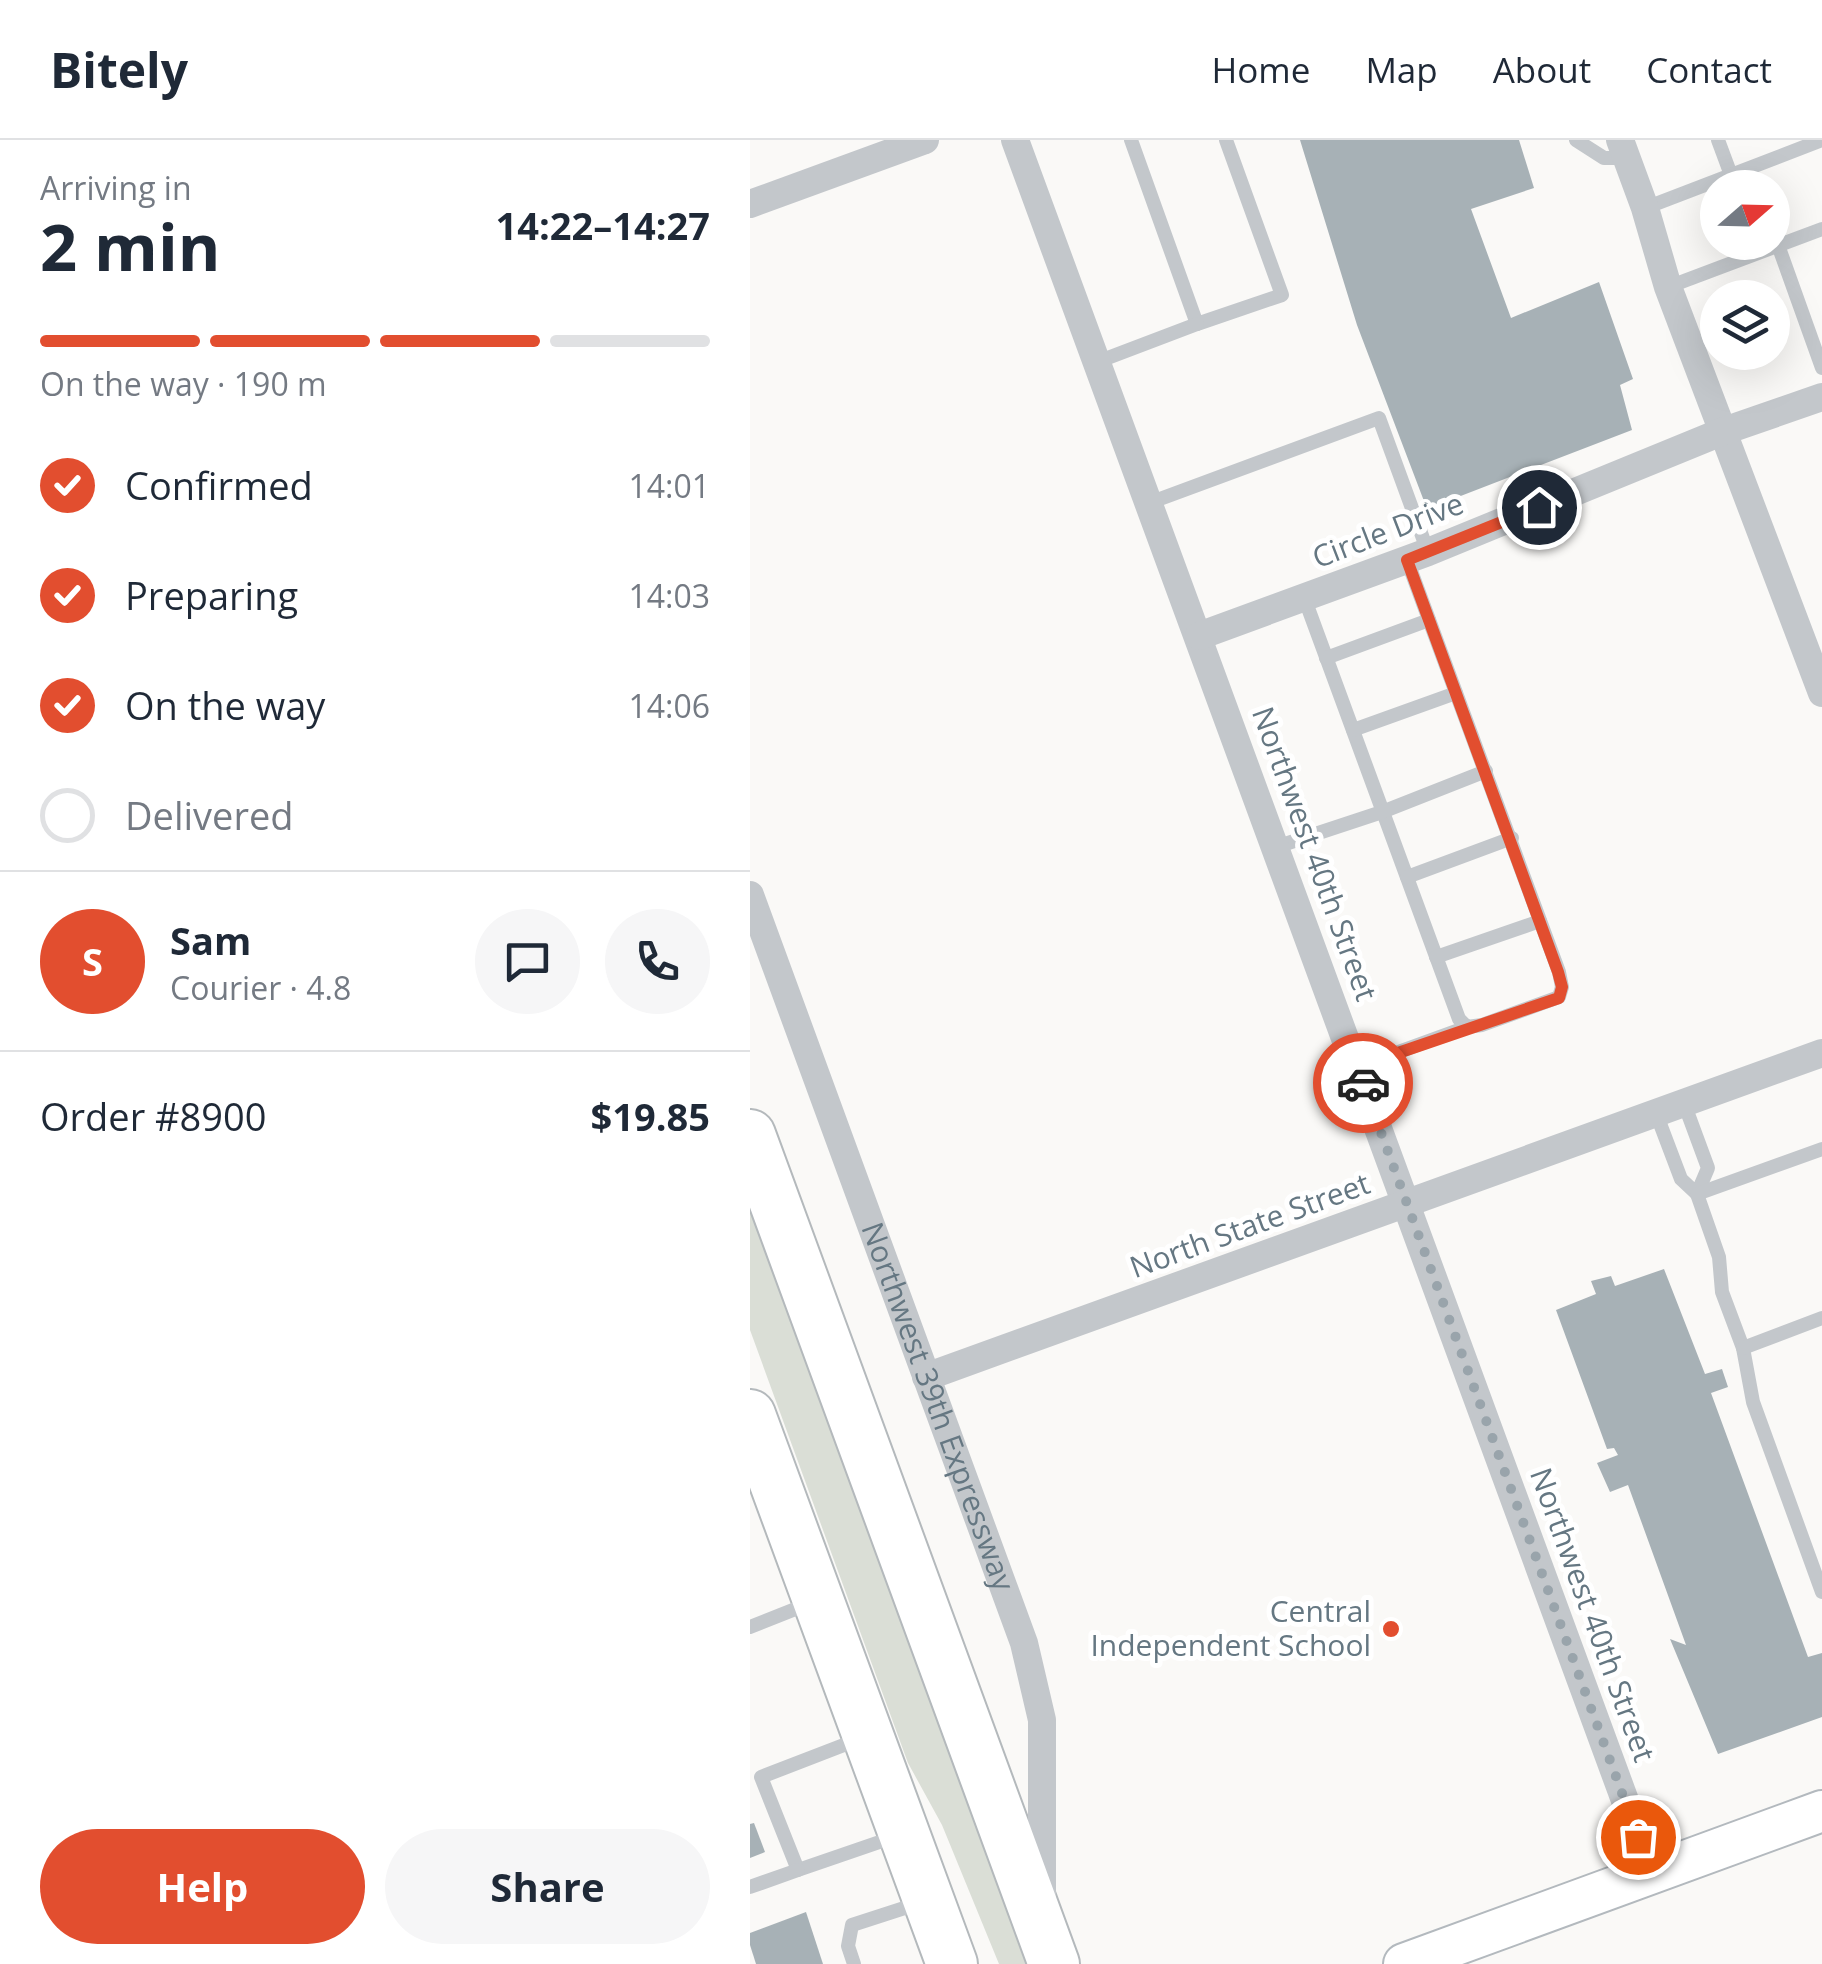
<!DOCTYPE html>
<html lang="en">
<head>
<meta charset="utf-8">
<style>
  :root { --surface:#fff; --page:#f6f6f7; --text:#1f2937; --muted:#747a83; --line:#e0e1e3; --accent:#e24e2f }
  body { margin:0; font-family:"Open Sans",sans-serif; background:var(--page); color:var(--text); height:100vh; display:flex; flex-direction:column; font-size:38px; white-space:nowrap }
  * { box-sizing:border-box; margin:0 }
  p { font-size:32px; color:var(--muted) }
  .icon { flex:none; width:55px; height:55px; fill:none; stroke:currentColor; stroke-width:2; stroke-linecap:round; stroke-linejoin:round }
  .map { position:relative; flex:1; overflow:hidden }
  .sheet { display:flex; flex-direction:column; background:var(--surface); width:750px }
  .sheet>* { flex:none }
  .needle { width:65px; rotate:70deg }
  .tools { position:absolute; left:950px; top:30px; display:grid; gap:20px }
  .tools a { display:grid; place-items:center; width:90px; height:90px; border-radius:50%; background:var(--surface); box-shadow:0 10px 40px #0002; font-size:50px }
  .pin { position:absolute; display:grid; place-items:center; width:85px; height:85px; color:#fff; margin:-42px; border:5px solid #fff; border-radius:50%; box-shadow:0 2px 10px #0007 }
  .courier { position:absolute; display:grid; place-items:center; width:100px; height:100px; margin:-50px; border:8px solid #e24e2f; border-radius:50%; background:#fff; color:#222; box-shadow:0 2px 12px #0007 }
  .overview em { font-style:normal; font-weight:700 }
  .overview div { display:flex; flex-direction:column-reverse }
  .overview { display:flex; align-items:center; justify-content:space-between; height:170px; padding:0 40px }
  h1 { font-size:65px; font-weight:700; line-height:75px }
  .bar { display:grid; grid-template-columns:repeat(4,1fr); gap:15px 10px; align-content:center; height:120px; padding:0 40px }
  .bar i { height:12px; border-radius:8px; background:var(--line) }
  .bar .selected { background:var(--accent) }
  .bar p { grid-column:span 4 }
  .line { display:flex; align-items:center; gap:25px; padding:0 40px; border-top:2px solid var(--line) }
  .line div { flex:1 }
  .round { display:grid; place-items:center; flex:none; width:105px; height:105px; border-radius:52px; background:var(--page) }
  ol { padding:0 40px; list-style:none }
  li { display:flex; align-items:center; gap:30px; height:110px }
  li p { margin-inline-start:auto }
  li .icon { padding:10px; border-radius:50%; background:var(--accent); color:#fff; stroke-width:4 }
  li:last-child { color:var(--muted) }
  li i { width:55px; height:55px; border:5px solid var(--line); border-radius:50% }
  .action { display:flex; gap:20px; margin-top:auto; padding:20px 40px }
  .action a { flex:1; height:115px; border-radius:60px; background:var(--accent); color:#fff; font-size:40px; font-weight:700; line-height:115px; text-align:center }
  .action a+a { background:var(--page); color:var(--text) }
  header { display:flex; align-items:center; gap:60px; box-sizing:border-box; height:140px; padding:0 50px; background:var(--surface); border-bottom:2px solid var(--line) }
  header strong { font-size:48px }
  nav { display:flex; gap:55px; margin-inline-start:auto; font-size:35px }
  main { display:flex; flex:1; min-height:0 }
  .map>svg:first-child { display:block }
</style>
</head>
<body>
<header>
<strong>Bitely</strong>
<nav><a>Home</a><a>Map</a><a>About</a><a>Contact</a></nav>
</header>
<main>
<section class="sheet">
<div class="overview"><div><h1>2 min</h1><p>Arriving in</p></div><em>14:22–14:27</em></div>
<div class="bar"><i class="selected"></i><i class="selected"></i><i class="selected"></i><i></i><p>On the way · 190 m</p></div>
<ol>
<li><svg class="icon" aria-label="check" viewBox="0 0 24 24"><path d="M5 12l5 5 9-10"/></svg>Confirmed<p>14:01</p></li>
<li><svg class="icon" aria-label="check" viewBox="0 0 24 24"><path d="M5 12l5 5 9-10"/></svg>Preparing<p>14:03</p></li>
<li><svg class="icon" aria-label="check" viewBox="0 0 24 24"><path d="M5 12l5 5 9-10"/></svg>On the way<p>14:06</p></li>
<li><i></i>Delivered</li>
</ol>
<div class="line" style="height:180px"><b class="round" style="background:var(--accent);color:#fff">S</b><div><b>Sam</b><p>Courier · 4.8</p></div><a class="round"><svg class="icon" aria-label="chat" viewBox="0 0 24 24"><path d="M4 5h16v11H9l-5 4z"/></svg></a><a class="round"><svg class="icon" aria-label="phone" viewBox="0 0 24 24"><path d="M5 4h4l2 5-3 2q2 4 5 5l2-3 5 2v4C11 20 4 13 5 4z"/></svg></a></div>
<div class="line" style="height:130px"><div>Order #8900</div><b>$19.85</b></div>
<div class="action"><a>Help</a><a>Share</a></div>
</section>
<div class="map">
<svg width="1072" height="1824" viewBox="0 0 1072 1824">
  <rect width="100%" height="100%" fill="#faf9f7"/>
  <polygon fill="#daded6" points="0,1055 282,1824 249,1824 192,1685 158,1623 0,1190"/>
  <g fill="#a7b1b6">
    <polygon points="550,0 769,0 784,48 721,69 761,178 849,142 883,239 870,245 882,290 677,369 607,185"/>
    <polygon points="914,1129 955,1234 972,1229 978,1247 961,1253 1058,1517 1072,1513 1072,1577 968,1614 920,1499 936,1505 878,1345 860,1352 847,1323 868,1315 864,1308 857,1309 806,1170 846,1154 841,1141 861,1136 865,1146"/>
    <polygon points="4,1683 15,1712 0,1718 0,1684"/>
    <polygon points="56,1772 73,1824 6,1824 0,1805 0,1793"/>
  </g>
  <g fill="none" stroke-linecap="round" stroke-linejoin="round">
    <defs>
      <polyline id="secondary" points="654,1824 1072,1671"/>
      <g id="highway">
        <polyline points="0,995 304,1824"/>
        <polyline points="0,1275 202,1824"/>
      </g>
    </defs>
    <use href="#secondary" stroke="#b3b9be" stroke-width="44"/>
    <use href="#highway" stroke="#b4b9bc" stroke-width="54"/>
    <g stroke="#c3c7cb" stroke-width="14">
      <polyline points="381,0 447,184 532,155 476,0"/>
      <polyline points="826,0 854,18 877,18"/>
      <polyline points="968,0 981,35"/>
      <polyline points="895,68 1072,0"/>
      <polyline points="1028,105 1072,228"/>
      <polyline points="918,147 1072,89"/>
      <polyline points="347,222 447,184"/>
      <polyline points="399,363 629,278 678,412"/>
      <polyline points="554,457 709,879 717,887 732,885 809,857 812,847 809,832 657,420"/>
      <polyline points="576,518 679,480"/>
      <polyline points="603,590 706,553"/>
      <polyline points="526,707 632,672 736,631"/>
      <polyline points="657,737 762,698"/>
      <polyline points="686,817 790,781"/>
      <polyline points="607,927 717,887"/>
      <polyline points="906,973 931,1039 947,1054 958,1028 934,963"/>
      <polyline points="1072,1009 947,1054 969,1117 972,1152 993,1208 1003,1262 1072,1452"/>
      <polyline points="993,1208 1072,1178"/>
      <polyline points="0,1487 63,1462"/>
      <polyline points="112,1598 11,1637 48,1730 147,1696"/>
      <polyline points="0,1747 48,1730"/>
      <polyline points="104,1824 98,1806 102,1785 173,1762"/>
    </g>
    <g stroke="#c3c7cb" stroke-width="28">
      <polyline points="265,0 902,1734"/>
      <polyline points="870,0 895,68 918,147 1072,553"/>
      <polyline points="0,64 175,0"/>
      <polyline points="449,496 678,412 974,291 1072,257"/>
      <path id="s1" d="M 0,755 L 274,1503 L 292,1580 L 292,1756"/>
      <polyline points="176,1237 1072,913"/>
    </g>
    <use href="#secondary" stroke="#fff" stroke-width="40"/>
    <use href="#highway" stroke="#fff" stroke-width="50"/>
  </g>
  <g fill="none" stroke-linecap="round" stroke-linejoin="round">
    <polyline stroke="#99a4ab" stroke-width="10" stroke-dasharray="0 18" points="613,943 888,1697"/>
    <polyline stroke="#e24e2f" stroke-width="12" points="613,943 607,927 809,858 812,847 808,832 657,420 789,367"/>
  </g>
  <circle fill="#e24e2f" stroke="#fff" stroke-width="4" cx="641" cy="1489" r="10"/>
  <g text-anchor="middle" stroke-width="10" stroke-linejoin="round" paint-order="stroke">
    <g font-size="30" fill="#657782" stroke="#fff">
      <text transform="translate(638 391) rotate(-21)" y="10">Circle Drive</text>
      <text transform="translate(564 714) rotate(70)" y="10">Northwest 40th Street</text>
      <text transform="translate(500 1086) rotate(-20)" y="10">North State Street</text>
      <text dy="10" stroke="none"><textPath href="#s1" startOffset="545">Northwest 39th Expressway</textPath></text>
      <text transform="translate(842 1475) rotate(70)" y="10">Northwest 40th Street</text>
    </g>
    <g font-size="30" fill="#657782" stroke="#fff" text-anchor="end">
      <text x="621" y="1482">Central<tspan x="621" dy="34">Independent School</tspan></text>
    </g>
  </g>
</svg>
<div class="tools">
<a><svg class="needle" viewBox="-14 -14 28 28"><path d="M0-13l5 13h-10z" fill="#e53935"/><path d="M0 13l5-13h-10z" fill="#747a83"/></svg></a>
<a><svg class="icon" aria-label="layers" viewBox="0 0 24 24"><path d="M12 4l9 5-9 5-9-5zM3 14l9 5 9-5"/></svg></a>
</div>
<div class="pin" style="left:888px;top:1697px;background:#ea580c"><svg class="icon" aria-label="bag" viewBox="0 0 24 24"><path d="M5 8h14l-1 12H6zM9 8a3 3 0 0 1 6 0"/></svg></div>
<div class="pin" style="left:789px;top:367px;background:#1f2937"><svg class="icon" aria-label="home" viewBox="0 0 24 24"><path d="M3 11l9-7 9 7M6 9v11h12V9"/></svg></div>
<div class="courier" style="left:613px;top:943px"><svg class="icon" aria-label="car" viewBox="0 0 24 24"><path d="M5 17H2v-5l4-1 3-4h7l3 4 3 1v5h-3M9 17h6M6 11h13"/><circle cx="7" cy="17" r="2"/><circle cx="17" cy="17" r="2"/></svg></div>
</div>
</main>
</body>
</html>
